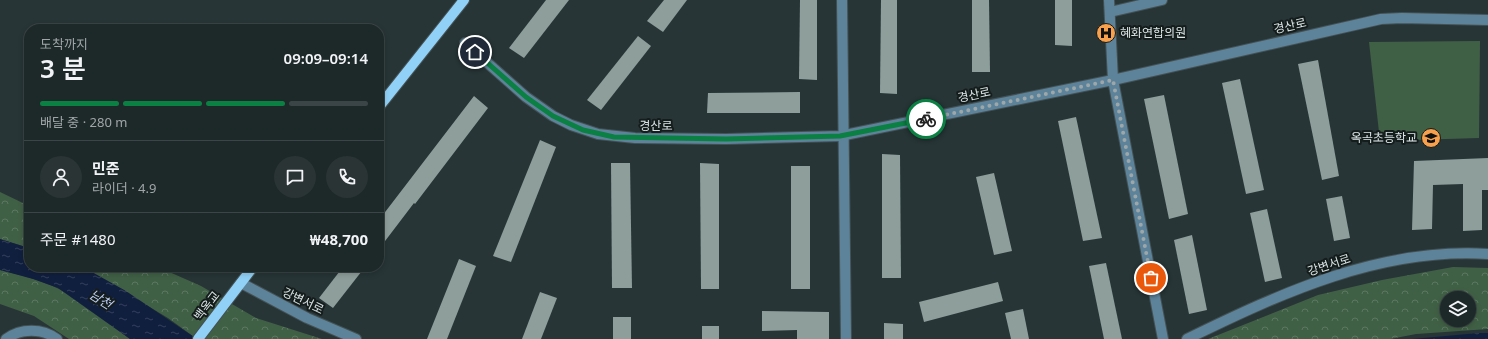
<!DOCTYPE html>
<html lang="ko">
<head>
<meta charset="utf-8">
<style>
  :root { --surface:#1d2829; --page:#2a3435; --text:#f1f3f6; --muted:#a0a6a8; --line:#3b4446; --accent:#0b8043 }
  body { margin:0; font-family:"Noto Sans","Noto Sans KR",sans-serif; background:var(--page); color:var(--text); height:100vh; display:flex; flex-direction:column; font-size:15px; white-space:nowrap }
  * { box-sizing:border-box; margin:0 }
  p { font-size:13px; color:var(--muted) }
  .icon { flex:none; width:22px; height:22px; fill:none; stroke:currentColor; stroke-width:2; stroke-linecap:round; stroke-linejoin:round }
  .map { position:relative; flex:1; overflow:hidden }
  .sheet { position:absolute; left:24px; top:24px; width:360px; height:248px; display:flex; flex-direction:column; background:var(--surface); border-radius:16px; box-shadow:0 2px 6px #0003,0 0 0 1px var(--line) }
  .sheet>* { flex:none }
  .tools { position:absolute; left:1440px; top:291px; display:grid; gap:8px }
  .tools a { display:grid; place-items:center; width:36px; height:36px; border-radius:50%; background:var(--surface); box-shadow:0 2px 6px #0003,0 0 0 1px var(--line); font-size:20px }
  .pin { position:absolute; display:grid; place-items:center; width:34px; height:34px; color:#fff; margin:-17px; border:2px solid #fff; border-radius:50%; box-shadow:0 1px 4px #0007 }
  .courier { position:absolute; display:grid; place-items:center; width:40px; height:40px; margin:-20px; border:3px solid #0b8043; border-radius:50%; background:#fff; color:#222; box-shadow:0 1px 5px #0007 }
  .summary em { font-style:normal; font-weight:600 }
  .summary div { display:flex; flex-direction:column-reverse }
  .summary { display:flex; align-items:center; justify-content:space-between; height:68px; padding:0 16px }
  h1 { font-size:26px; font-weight:600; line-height:30px }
  .bar { display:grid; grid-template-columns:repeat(4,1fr); gap:6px 4px; align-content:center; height:48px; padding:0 16px }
  .bar i { height:5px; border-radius:3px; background:var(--line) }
  .bar .active { background:var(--accent) }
  .bar p { grid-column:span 4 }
  .line { display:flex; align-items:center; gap:10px; padding:0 16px; border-top:1px solid var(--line) }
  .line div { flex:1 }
  .round { display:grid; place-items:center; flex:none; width:42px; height:42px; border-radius:21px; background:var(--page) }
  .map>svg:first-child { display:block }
</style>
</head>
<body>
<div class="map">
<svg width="1488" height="339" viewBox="0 0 1488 339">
  <defs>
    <pattern id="park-crowns" width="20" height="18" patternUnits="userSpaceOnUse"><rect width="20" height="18" fill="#406045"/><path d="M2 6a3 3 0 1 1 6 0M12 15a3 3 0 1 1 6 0" fill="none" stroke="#5b7760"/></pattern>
    <pattern id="water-ripples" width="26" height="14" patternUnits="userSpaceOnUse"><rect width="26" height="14" fill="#111f3f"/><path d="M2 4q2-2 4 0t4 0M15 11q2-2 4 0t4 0" fill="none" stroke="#333f5b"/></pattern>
  </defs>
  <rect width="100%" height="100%" fill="#273537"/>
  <g fill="url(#park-crowns)" fill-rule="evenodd">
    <polygon points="0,192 29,206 29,248 0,239"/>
    <polygon points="83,267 158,267 201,286 256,318 322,339 197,339 168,318"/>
    <path d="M 1453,267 L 1488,268 L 1488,329 L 1416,334 L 1390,339 L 1208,339 L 1318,295 L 1382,280 ZM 1447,298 L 1469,298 L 1469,320 L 1447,320 Z"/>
    <path d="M 0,270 C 20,275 41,280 59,289 C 84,302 107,322 130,339 L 69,339 L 34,316 L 0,304 Z"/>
  </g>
  <polygon fill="#406045" points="1480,41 1479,138 1380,141 1369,42"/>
  <g fill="url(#water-ripples)">
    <polygon points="0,239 29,248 29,267 83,267 126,291 197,339 130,339 58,288 33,279 0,270"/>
    <polygon points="1478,333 1488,333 1488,339 1412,339"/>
  </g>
  <g fill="#8e9e9a">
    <polygon points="546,0 569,0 524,58 509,48"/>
    <polygon points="664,0 687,0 663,32 647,21"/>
    <polygon points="800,0 817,0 817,80 799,79"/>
    <polygon points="881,0 897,0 897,94 880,93"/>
    <polygon points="972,0 989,0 990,72 972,72"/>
    <polygon points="1055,0 1072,0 1072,46 1055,45"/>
    <polygon points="638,36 651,46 601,110 587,100"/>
    <polygon points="1318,60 1339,176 1322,180 1298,64"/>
    <polygon points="1240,79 1264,190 1246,194 1222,83"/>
    <polygon points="800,92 800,113 707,113 708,93"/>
    <polygon points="1164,95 1188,214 1169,219 1144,99"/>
    <polygon points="474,96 488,108 415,204 414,203 379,249 379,220"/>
    <polygon points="1076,117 1102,238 1083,241 1058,121"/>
    <polygon points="540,140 556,147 511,262 493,256"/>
    <polygon points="882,154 900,155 901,278 882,278"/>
    <polygon points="1488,158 1488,190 1482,190 1482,230 1463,231 1463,184 1433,185 1432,229 1412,230 1414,161"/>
    <polygon points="611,163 630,163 632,288 612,288"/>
    <polygon points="700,163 719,164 719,289 701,289"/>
    <rect x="791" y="166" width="19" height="123"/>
    <polygon points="994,173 1012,251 994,255 976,177"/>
    <polygon points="1342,196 1350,238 1334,241 1326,199"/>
    <polygon points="1267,209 1282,278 1265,282 1250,213"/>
    <polygon points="1192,235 1207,310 1189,314 1174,240"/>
    <polygon points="459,259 476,266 447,339 427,339"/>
    <polygon points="1106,263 1122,339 1104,339 1089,266"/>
    <polygon points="343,267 365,267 333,308 319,298"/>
    <polygon points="998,282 1003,301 924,322 919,302"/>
    <polygon points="540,292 557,298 541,339 522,339"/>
    <polygon points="1023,309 1029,339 1011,339 1005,313"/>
    <polygon points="762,311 829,312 829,339 797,339 797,330 762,331"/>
    <rect x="613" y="317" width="18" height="22"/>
    <polygon points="884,323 903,324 903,339 884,339"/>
    <rect x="702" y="326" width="17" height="13"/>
  </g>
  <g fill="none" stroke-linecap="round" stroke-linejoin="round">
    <defs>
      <g id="minor">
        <polyline points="842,0 846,339"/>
        <polyline points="1109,0 1113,80 1163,339"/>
        <polyline points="1110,12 1162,0"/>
        <polyline points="465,43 526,97 553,116 571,125 598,134 635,138 726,139 840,136 1113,80 1381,19 1402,18 1488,20"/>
        <polyline points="241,283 307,318 356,339"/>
        <path d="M 6,339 C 21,328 42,328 57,339"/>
        <path d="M 1187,339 C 1281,293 1381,247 1488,254"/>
      </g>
      <g id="major">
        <polyline points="379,107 464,0"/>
        <polyline points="198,339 253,267"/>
      </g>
    </defs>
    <use href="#minor" stroke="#445153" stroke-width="12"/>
    <use href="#major" stroke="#445153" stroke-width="12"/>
    <use href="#minor" stroke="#5d839a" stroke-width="10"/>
    <use href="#major" stroke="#91d1f7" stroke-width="10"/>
  </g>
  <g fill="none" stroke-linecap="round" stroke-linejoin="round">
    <polyline stroke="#9da7a9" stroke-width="4" stroke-dasharray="0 7.2" points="926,119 1113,80 1151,278"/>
    <polyline stroke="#0b8043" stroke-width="5" points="475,52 526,97 553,116 583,130 614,137 726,139 840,136 926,119"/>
  </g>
  <defs>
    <symbol id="hospital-disc" viewBox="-11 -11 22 22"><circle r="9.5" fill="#f8a04b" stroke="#151c1c"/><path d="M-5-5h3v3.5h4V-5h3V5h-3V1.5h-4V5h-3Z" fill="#111"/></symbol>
    <symbol id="school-disc" viewBox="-11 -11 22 22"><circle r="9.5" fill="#f8a04b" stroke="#151c1c"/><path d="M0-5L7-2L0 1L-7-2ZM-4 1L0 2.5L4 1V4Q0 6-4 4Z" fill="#111"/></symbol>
  </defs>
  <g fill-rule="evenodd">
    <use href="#hospital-disc" x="1095" y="22" width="22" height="22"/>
    <use href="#school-disc" x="1420" y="127" width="22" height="22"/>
  </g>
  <g text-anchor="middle" stroke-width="4" stroke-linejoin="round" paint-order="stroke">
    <g font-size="12" fill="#dce5e6" stroke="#151c1c">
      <text transform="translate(1290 26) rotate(-13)" y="4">경산로</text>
      <text transform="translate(974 95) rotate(-12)" y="4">경산로</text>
      <text x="656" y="130">경산로</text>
      <text transform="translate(1329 265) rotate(-18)" y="4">강변서로</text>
      <text transform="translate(303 301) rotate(26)" y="4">강변서로</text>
      <text transform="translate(207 306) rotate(-52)" y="4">백옥교</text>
    </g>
    <g font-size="12" fill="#dce5e6" stroke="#151c1c" text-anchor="start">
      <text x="1120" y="37">혜화연합의원</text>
      <text x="1417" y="142" text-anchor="end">옥곡초등학교</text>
    </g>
    <g font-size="13" font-style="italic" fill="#bccef4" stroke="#151c1c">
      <text transform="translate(101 299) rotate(32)" y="5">남천</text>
    </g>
  </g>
</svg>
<div class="tools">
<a><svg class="icon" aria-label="layers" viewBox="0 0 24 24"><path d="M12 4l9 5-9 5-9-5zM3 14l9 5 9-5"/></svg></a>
</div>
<div class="pin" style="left:1151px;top:278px;background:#ea580c"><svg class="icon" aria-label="bag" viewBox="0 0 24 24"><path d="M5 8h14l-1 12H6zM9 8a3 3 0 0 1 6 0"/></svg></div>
<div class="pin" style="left:475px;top:52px;background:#1f2937"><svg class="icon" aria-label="home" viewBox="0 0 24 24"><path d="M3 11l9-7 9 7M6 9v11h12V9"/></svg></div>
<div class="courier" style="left:926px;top:119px"><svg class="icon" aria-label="bike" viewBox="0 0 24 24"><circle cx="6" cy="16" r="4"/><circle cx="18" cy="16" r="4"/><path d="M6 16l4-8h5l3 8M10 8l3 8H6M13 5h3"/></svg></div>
<section class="sheet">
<div class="summary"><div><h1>3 분</h1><p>도착까지</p></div><em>09:09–09:14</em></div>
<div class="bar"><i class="active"></i><i class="active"></i><i class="active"></i><i></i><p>배달 중 · 280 m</p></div>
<div class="line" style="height:72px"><a class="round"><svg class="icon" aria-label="person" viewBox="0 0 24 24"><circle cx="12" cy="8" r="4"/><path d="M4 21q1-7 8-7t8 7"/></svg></a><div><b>민준</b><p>라이더 · 4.9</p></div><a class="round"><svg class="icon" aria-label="chat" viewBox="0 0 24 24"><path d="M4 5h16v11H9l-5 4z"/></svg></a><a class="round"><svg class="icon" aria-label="phone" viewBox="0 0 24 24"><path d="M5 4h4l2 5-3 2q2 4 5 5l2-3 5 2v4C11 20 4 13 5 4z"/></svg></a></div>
<div class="line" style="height:52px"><div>주문 #1480</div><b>₩48,700</b></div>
</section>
</div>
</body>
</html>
